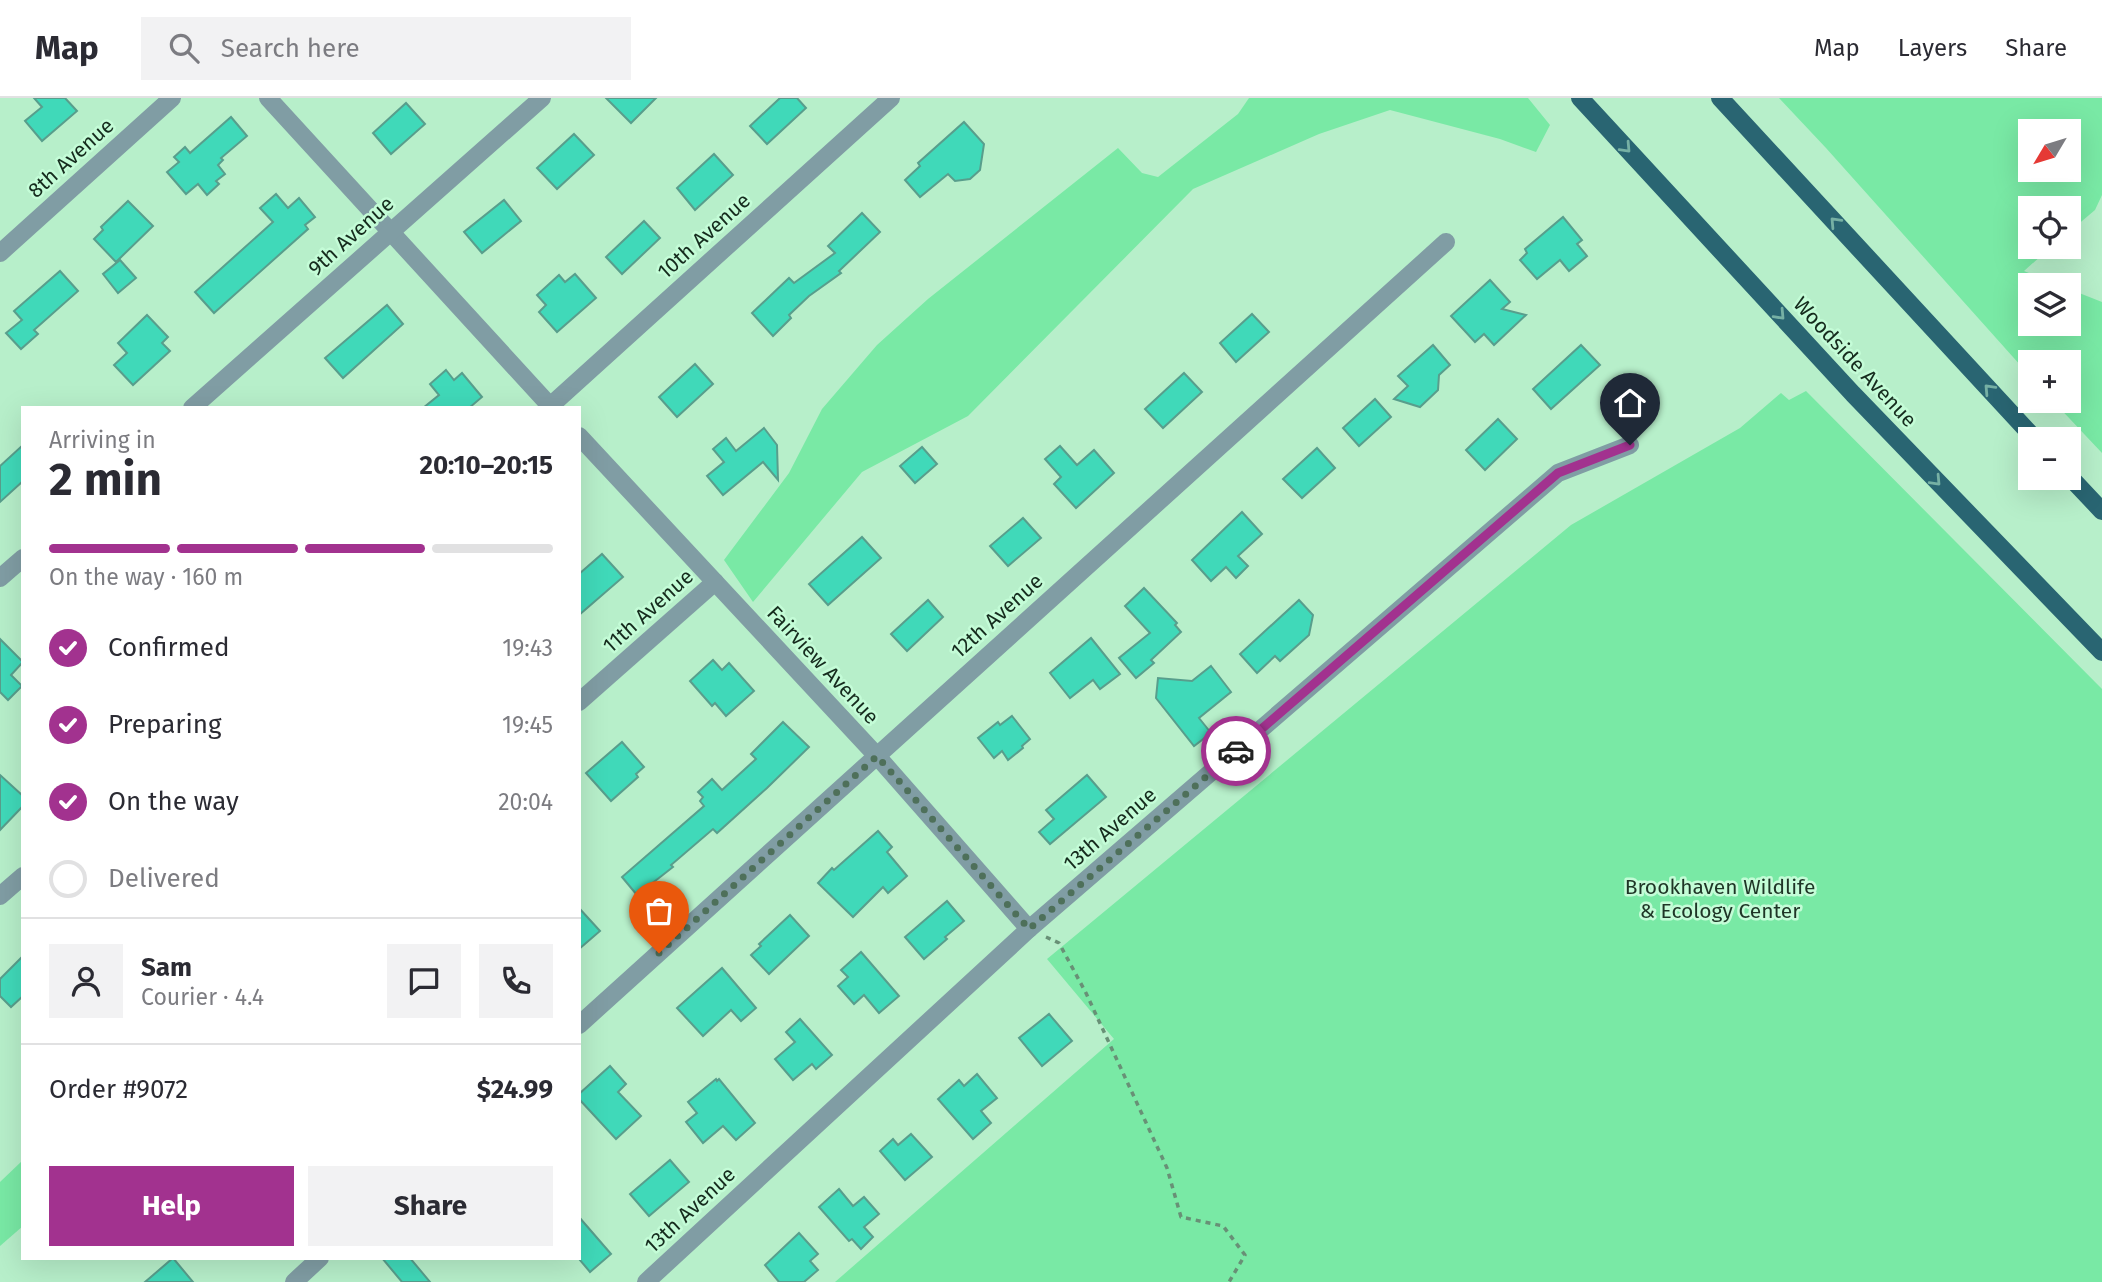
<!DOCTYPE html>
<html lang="en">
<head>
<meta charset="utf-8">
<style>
  :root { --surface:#fff; --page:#f2f2f3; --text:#2b2b33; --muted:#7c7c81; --line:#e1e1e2; --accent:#a2328f }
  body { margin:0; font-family:"Fira Sans",sans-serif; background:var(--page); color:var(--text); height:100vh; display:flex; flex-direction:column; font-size:26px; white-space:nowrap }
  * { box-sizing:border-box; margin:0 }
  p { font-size:23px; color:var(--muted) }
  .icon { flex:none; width:38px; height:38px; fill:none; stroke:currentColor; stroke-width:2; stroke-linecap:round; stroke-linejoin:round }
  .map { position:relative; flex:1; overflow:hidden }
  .drawer { position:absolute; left:21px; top:308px; width:560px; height:854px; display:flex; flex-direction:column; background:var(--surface); border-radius:0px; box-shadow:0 7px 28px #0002 }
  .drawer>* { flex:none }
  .needle { width:46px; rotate:232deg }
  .buttons { position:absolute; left:2018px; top:21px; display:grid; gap:14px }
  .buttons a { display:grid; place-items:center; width:63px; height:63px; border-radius:0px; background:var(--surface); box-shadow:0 7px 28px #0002; font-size:35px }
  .pin { position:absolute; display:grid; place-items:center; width:60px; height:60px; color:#fff; margin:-72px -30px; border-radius:50% 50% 50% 0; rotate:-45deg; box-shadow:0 0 7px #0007 }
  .pin .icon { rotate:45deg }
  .courier { position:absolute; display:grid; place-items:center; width:70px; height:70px; margin:-35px; border:5px solid #a2328f; border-radius:50%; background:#fff; color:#222; box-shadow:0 2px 9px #0007 }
  .overview em { font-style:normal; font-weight:700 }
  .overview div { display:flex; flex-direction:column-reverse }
  .overview { display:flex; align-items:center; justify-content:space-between; height:119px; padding:0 28px }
  h1 { font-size:46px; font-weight:700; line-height:52px }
  .bar { display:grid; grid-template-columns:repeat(4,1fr); gap:10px 7px; align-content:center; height:84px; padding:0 28px }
  .bar i { height:9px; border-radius:5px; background:var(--line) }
  .bar .current { background:var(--accent) }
  .bar p { grid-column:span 4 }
  .line { display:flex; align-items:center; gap:18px; padding:0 28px; border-top:2px solid var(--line) }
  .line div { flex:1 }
  .round { display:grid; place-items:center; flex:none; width:74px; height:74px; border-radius:0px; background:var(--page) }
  ol { padding:0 28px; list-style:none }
  li { display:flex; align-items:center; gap:21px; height:77px }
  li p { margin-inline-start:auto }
  li .icon { padding:7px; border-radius:50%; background:var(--accent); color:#fff; stroke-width:4 }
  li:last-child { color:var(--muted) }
  li i { width:38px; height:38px; border:4px solid var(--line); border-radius:50% }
  .button { display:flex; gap:14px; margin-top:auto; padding:14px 28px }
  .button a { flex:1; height:80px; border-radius:0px; background:var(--accent); color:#fff; font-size:28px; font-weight:700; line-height:80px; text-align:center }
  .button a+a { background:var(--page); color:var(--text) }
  header { display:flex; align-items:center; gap:42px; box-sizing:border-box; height:98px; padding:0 35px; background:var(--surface); border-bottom:2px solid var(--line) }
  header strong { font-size:33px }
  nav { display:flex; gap:38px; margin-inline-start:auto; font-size:24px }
  .search { width:490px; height:63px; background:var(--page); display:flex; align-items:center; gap:18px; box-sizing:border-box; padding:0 24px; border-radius:0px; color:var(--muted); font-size:26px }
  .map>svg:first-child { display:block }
</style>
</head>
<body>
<header>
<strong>Map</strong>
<div class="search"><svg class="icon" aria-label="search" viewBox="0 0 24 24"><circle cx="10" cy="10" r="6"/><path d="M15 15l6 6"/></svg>Search here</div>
<nav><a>Map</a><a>Layers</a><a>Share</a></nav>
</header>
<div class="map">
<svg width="2102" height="1184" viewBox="0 0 2102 1184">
  <rect width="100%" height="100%" fill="#b7efca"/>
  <g fill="#79e9a5" fill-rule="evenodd">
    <polygon points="1249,0 1528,0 1550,27 1536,54 1500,41 1390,12 1319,36 1193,91 968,318 862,374 753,504 724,462 789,375 822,311 877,247 928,201 1118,50 1142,75 1158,79 1238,16"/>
    <path d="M 1779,0 L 2102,0 L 2102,97 L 2095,112 L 2069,134 L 2068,110 L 2030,110 L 2030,149 L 2051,149 L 2024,173 L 2060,187 L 2030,187 L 2030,226 L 2068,226 L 2069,191 L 2102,204 L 2102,355 L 2053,303 L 2068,303 L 2068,264 L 2030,264 L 2030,278 L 1826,50 ZM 2030,33 L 2068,33 L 2068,72 L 2030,72 Z"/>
    <polygon points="1806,293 2102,591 2102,1184 835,1184 1114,941 1047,861 1571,427 1740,330 1781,295 1789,302"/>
    <polygon points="23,1062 23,1128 0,1148 0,1084"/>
  </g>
  <g fill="#40d9b9" stroke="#589e8c" stroke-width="2">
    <polygon points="34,0 65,0 77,13 42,43 25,23 42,9"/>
    <polygon points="606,0 656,0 631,25"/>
    <polygon points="780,0 797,0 806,10 767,46 750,28"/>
    <polygon points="406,5 425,26 391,56 373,35"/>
    <polygon points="231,19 247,38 221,60 223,62 218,67 225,76 216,83 219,86 207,97 198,86 186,96 167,74 179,64 174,59 185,49 190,55"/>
    <polygon points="964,24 984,46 980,72 970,81 955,83 948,76 920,99 905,82 920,68 918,65"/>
    <polygon points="574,36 594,57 557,91 537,70"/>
    <polygon points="714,56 733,77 695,112 677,90"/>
    <polygon points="276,96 288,110 299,100 315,119 305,127 308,131 214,215 195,194 273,124 260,110"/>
    <polygon points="504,102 521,123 482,155 464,134"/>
    <polygon points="128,103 153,128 116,164 94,141 103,132 101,129"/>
    <polygon points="862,115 880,134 839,173 841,175 809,198 789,217 791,220 773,238 752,215 789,180 794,185 835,155 828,148"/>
    <polygon points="1563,119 1582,142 1577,146 1587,158 1569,173 1560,162 1537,181 1520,162 1527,155 1525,151"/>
    <polygon points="644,123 660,140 622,176 606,159"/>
    <polygon points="120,162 136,180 118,195 103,176"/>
    <polygon points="60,173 78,193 34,232 38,236 21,251 6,235 22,222 14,213"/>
    <polygon points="575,176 596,200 557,234 539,214 546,207 537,197 559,177 565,184"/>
    <polygon points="1490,182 1510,204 1502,211 1526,217 1494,247 1484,236 1475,244 1451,218"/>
    <polygon points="387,207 403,226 343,280 325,260"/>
    <polygon points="1252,216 1269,234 1236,264 1220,245"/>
    <polygon points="147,217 168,239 162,245 170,253 133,287 114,267 127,255 118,245"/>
    <polygon points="1433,247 1450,267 1439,277 1438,292 1420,309 1394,301 1408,288 1398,278"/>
    <polygon points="1581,247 1600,267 1551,311 1533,291"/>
    <polygon points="695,266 713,286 677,319 659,299"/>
    <polygon points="446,272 454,282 462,275 482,299 469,310 423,310 439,297 430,286"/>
    <polygon points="1184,275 1202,294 1163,330 1145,311"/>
    <polygon points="1375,301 1391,319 1359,348 1343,330"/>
    <polygon points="1498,321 1517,341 1485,372 1466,352"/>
    <polygon points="764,330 777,347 778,382 763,364 723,397 707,378 724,364 713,351 726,340 736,353"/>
    <polygon points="23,347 23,383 0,404 0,368"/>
    <polygon points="1060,348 1077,367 1094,352 1114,375 1076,410 1054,386 1061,379 1045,361"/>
    <polygon points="922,349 937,366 915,385 900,368"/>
    <polygon points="1317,350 1335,370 1302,400 1283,381"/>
    <polygon points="1242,414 1262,436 1238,458 1248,468 1236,480 1226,469 1211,483 1192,462"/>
    <polygon points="1023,420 1041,440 1008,468 990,448"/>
    <polygon points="862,439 881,460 828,507 809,486"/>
    <polygon points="602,456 623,479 579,517 579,476"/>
    <polygon points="1144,490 1177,525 1175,527 1181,534 1151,562 1154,565 1136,580 1119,560 1150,535 1125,508"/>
    <polygon points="928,502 943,519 907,553 891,536"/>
    <polygon points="1299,502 1313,517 1309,537 1280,563 1275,558 1257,575 1240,556"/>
    <polygon points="1091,540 1120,576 1100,591 1093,582 1070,600 1050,575"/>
    <polygon points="0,541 23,564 11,577 22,588 8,602 0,594"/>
    <polygon points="713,562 722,572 729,565 754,593 726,618 715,605 712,608 690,583"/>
    <polygon points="1211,568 1231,594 1199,620 1211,635 1194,648 1156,600 1158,580 1192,583"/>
    <polygon points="1012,618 1030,641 1022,648 1023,650 1008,662 1002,653 994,660 978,640 998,624 1000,627"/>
    <polygon points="783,624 809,649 767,690 717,735 713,731 671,767 673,769 637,797 622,779 704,708 700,703 703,699 698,694 712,681 722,692 756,661 751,656"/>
    <polygon points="622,644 644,669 636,676 638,679 611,703 586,675"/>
    <polygon points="0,677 23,698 23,708 0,732"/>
    <polygon points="1087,677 1106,699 1050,746 1039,734 1054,721 1046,712"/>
    <polygon points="878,733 892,749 887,754 907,778 888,795 883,789 853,819 818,785 832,770 834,772"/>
    <polygon points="947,803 964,823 945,839 947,841 924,861 905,839"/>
    <polygon points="579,810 600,833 579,851"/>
    <polygon points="790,817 809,838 769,876 751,857 761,848 759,846"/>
    <polygon points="861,854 899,898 879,915 864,897 854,906 838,888 848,879 841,872"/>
    <polygon points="23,858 23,898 11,909 0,898 0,881"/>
    <polygon points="722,870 756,910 741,923 731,912 703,938 677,910"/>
    <polygon points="1049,916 1072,943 1042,968 1019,940"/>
    <polygon points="800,921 832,957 816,971 812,966 793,982 775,961 795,944 786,934"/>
    <polygon points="610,968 626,986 618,994 641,1018 616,1041 579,1001 579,996"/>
    <polygon points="977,976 997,1000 981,1013 991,1025 973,1041 938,1001 959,982 964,988"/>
    <polygon points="716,981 717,983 719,981 755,1025 736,1042 723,1028 703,1045 686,1024 697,1015 688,1004"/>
    <polygon points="911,1036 932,1059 905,1082 880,1053 893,1041 898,1047"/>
    <polygon points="670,1062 689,1084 649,1118 630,1096"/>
    <polygon points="839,1091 853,1108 864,1099 879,1116 864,1129 873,1139 861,1151 852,1141 849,1143 819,1109"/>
    <polygon points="579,1119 611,1156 590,1174 579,1161"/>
    <polygon points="799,1135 818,1156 810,1163 818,1172 804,1184 779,1184 765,1167"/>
    <polygon points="173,1160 193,1184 145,1184"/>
    <polygon points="382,1160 410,1160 430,1184 402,1184"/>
  </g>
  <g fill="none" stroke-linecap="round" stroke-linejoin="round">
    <polyline stroke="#689076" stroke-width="3.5" stroke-dasharray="5 5" stroke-linecap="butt" points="1046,839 1059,845 1086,895 1167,1070 1181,1119 1223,1128 1245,1157 1229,1184"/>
    <g stroke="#809da4" stroke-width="18">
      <polyline points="268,0 552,310"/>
      <polyline points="0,155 172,0"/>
      <polyline points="192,310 542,0"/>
      <polyline points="548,310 891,0"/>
      <polyline points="579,338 877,658 1029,831"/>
      <polyline points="0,480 23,460"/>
      <polyline points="579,604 715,484"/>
      <polyline points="0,798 23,778"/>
      <polyline points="579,927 1446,144"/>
      <polyline points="294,1184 320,1160"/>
      <polyline points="646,1184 1029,831 1558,375 1630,347"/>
    </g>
    <g stroke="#296572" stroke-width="18">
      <polyline points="1580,0 1853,296 2102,554"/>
      <polyline points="1720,0 2035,341"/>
      <polyline points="2068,377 2102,413"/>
    </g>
  </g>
  <defs><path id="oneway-chevron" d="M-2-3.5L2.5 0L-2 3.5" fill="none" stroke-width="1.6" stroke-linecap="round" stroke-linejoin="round" transform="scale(1.75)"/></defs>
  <g stroke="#76b0a4">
    <use href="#oneway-chevron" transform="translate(1626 50) rotate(47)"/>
    <use href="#oneway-chevron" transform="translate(1835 124) rotate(-133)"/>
    <use href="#oneway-chevron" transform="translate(1780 217) rotate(47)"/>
    <use href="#oneway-chevron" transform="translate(1989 291) rotate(-133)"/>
    <use href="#oneway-chevron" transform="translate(1936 383) rotate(47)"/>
  </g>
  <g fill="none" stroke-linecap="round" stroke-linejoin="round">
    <polyline stroke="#4e705a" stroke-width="7" stroke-dasharray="0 12.6" points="659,855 877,658 1029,831 1236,653"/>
    <polyline stroke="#a2328f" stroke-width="9" points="1236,653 1558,375 1630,347"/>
  </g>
  <g text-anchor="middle" stroke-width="5" stroke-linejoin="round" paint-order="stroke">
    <g font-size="21" fill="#152b1d" stroke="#c4fcd7">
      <text transform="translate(71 60) rotate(-42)" y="7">8th Avenue</text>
      <text transform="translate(351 138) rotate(-42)" y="7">9th Avenue</text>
      <text transform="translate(704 138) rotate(-42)" y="7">10th Avenue</text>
      <text transform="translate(1855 264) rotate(47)" y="7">Woodside Avenue</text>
      <text transform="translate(648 513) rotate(-42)" y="7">11th Avenue</text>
      <text transform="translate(997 518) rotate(-42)" y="7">12th Avenue</text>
      <text transform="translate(823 567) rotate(47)" y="7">Fairview Avenue</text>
      <text transform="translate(1110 731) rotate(-41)" y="7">13th Avenue</text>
      <text transform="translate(690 1112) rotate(-43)" y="7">13th Avenue</text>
    </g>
    <g font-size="21" fill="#1e3526" stroke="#c4fcd7">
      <text x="1720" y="796">Brookhaven Wildlife<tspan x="1720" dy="24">&amp; Ecology Center</tspan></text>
    </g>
  </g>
</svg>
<div class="buttons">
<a><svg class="needle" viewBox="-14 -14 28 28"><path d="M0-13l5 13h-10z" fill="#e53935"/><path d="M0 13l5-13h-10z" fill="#7c7c81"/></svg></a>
<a><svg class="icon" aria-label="locate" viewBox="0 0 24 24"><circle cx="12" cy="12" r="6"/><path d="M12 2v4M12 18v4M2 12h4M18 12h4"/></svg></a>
<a><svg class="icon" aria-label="layers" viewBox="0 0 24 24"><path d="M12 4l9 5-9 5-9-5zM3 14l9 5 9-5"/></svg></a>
<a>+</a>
<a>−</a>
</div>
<div class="pin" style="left:659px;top:855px;background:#ea580c"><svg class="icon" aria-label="bag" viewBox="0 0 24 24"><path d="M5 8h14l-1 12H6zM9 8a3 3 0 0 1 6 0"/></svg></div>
<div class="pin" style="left:1630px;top:347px;background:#1f2937"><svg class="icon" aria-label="home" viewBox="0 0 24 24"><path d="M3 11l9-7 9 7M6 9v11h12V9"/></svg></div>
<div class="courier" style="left:1236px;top:653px"><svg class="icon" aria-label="car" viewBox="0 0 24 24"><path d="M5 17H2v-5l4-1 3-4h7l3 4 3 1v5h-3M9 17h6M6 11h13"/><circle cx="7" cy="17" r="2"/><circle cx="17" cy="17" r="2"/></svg></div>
<section class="drawer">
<div class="overview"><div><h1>2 min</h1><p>Arriving in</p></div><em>20:10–20:15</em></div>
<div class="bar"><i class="current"></i><i class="current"></i><i class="current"></i><i></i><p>On the way · 160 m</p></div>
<ol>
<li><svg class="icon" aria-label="check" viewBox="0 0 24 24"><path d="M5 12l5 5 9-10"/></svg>Confirmed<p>19:43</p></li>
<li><svg class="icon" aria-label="check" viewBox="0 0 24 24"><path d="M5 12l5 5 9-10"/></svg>Preparing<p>19:45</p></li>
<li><svg class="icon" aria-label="check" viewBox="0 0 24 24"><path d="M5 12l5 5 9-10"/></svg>On the way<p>20:04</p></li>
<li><i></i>Delivered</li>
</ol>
<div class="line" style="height:126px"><a class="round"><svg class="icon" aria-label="person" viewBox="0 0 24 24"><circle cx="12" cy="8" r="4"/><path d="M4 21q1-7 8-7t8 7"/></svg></a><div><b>Sam</b><p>Courier · 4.4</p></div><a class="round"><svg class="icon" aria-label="chat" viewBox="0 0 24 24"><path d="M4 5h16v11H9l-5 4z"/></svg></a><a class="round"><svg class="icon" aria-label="phone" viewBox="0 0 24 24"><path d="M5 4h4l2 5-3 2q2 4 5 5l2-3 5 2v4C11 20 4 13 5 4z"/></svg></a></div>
<div class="line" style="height:91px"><div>Order #9072</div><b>$24.99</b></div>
<div class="button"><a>Help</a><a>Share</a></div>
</section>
</div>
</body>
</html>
